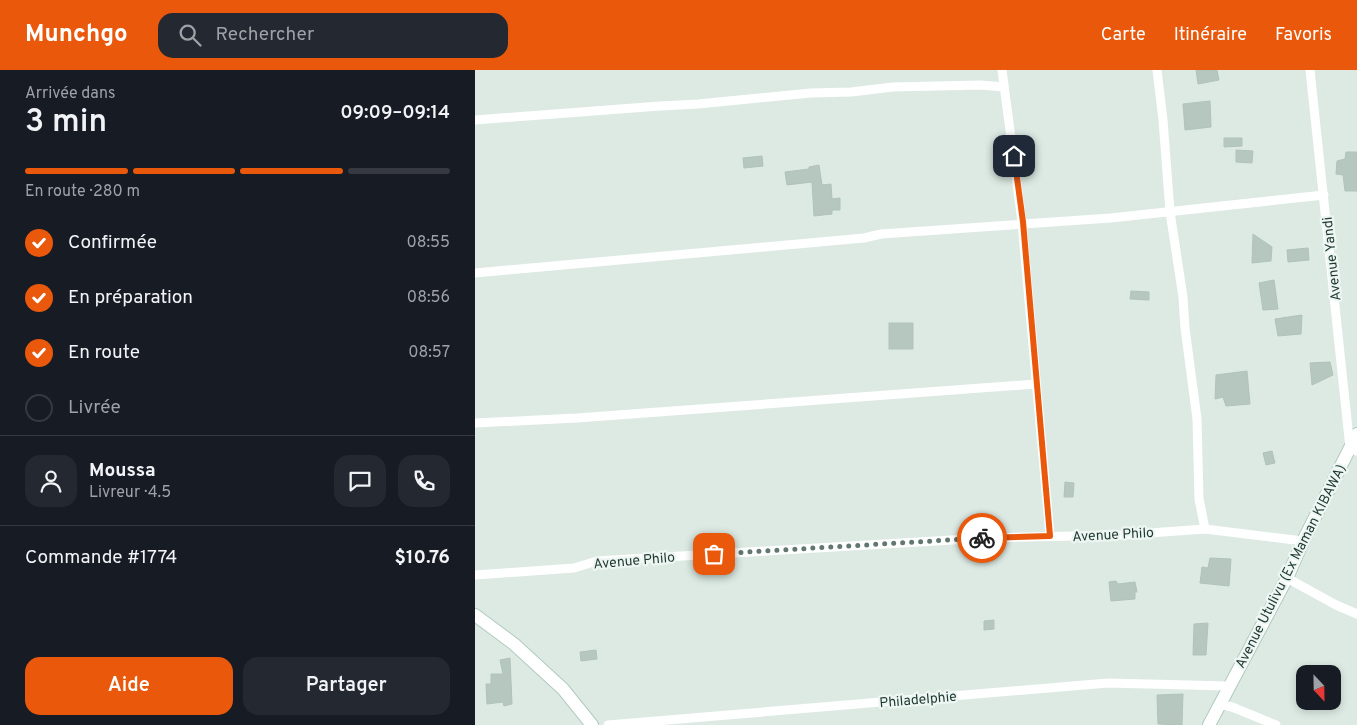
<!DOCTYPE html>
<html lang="fr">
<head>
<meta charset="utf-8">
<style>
  :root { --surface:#171b24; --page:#242831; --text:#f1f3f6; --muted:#9ea1a6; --line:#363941; --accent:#ea580c }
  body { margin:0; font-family:Overpass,sans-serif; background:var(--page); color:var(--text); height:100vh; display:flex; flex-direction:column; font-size:19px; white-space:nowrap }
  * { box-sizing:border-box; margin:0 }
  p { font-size:16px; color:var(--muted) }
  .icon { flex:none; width:28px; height:28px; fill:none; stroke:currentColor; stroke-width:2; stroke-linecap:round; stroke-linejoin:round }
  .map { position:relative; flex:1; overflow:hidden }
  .panel { display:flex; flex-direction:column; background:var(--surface); width:475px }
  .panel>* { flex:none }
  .needle { width:32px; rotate:158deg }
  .buttons { position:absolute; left:821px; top:595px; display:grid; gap:10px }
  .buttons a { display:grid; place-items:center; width:45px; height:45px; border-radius:10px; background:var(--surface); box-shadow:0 2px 8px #0003; font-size:25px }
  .pin { position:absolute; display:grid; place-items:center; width:42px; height:42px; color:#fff; margin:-21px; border-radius:10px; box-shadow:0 2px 8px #0006 }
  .courier { position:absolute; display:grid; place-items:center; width:50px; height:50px; margin:-25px; border:4px solid #ea580c; border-radius:50%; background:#fff; color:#222; box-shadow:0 1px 6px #0007 }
  .overview em { font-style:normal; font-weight:600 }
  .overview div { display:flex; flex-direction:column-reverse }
  .overview { display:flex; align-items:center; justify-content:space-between; height:85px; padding:0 25px }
  h1 { font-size:32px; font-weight:600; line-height:38px }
  .bar { display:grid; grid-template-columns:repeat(4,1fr); gap:8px 5px; align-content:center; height:60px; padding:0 25px }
  .bar i { height:6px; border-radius:4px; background:var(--line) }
  .bar .active { background:var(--accent) }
  .bar p { grid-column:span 4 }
  .line { display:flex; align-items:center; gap:12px; padding:0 25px; border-top:1px solid var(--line) }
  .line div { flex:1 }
  .round { display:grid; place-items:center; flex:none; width:52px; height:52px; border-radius:15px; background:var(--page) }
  ol { padding:0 25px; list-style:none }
  li { display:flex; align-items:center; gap:15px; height:55px }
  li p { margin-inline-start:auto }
  li .icon { padding:5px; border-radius:50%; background:var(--accent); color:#fff; stroke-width:4 }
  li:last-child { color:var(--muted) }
  li i { width:28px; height:28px; border:2px solid var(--line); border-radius:50% }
  .action { display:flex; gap:10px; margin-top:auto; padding:10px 25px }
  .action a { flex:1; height:58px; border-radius:15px; background:var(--accent); color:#fff; font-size:20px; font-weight:600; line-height:58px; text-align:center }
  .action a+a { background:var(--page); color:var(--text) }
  header { display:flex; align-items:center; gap:30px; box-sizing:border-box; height:70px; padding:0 25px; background:var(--accent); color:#fff }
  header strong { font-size:24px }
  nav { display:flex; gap:28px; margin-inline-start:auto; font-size:18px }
  .search { width:350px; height:45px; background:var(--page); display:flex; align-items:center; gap:12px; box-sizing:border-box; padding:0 18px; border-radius:15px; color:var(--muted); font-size:19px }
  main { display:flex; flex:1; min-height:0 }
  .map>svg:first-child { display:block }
</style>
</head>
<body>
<header>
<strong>Munchgo</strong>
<div class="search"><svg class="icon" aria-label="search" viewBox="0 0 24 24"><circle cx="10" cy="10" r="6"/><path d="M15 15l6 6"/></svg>Rechercher</div>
<nav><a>Carte</a><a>Itinéraire</a><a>Favoris</a></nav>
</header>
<main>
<section class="panel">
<div class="overview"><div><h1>3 min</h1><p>Arrivée dans</p></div><em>09:09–09:14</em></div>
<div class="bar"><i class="active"></i><i class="active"></i><i class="active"></i><i></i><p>En route · 280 m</p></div>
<ol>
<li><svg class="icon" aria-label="check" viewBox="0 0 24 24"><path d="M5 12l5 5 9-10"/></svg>Confirmée<p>08:55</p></li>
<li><svg class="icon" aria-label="check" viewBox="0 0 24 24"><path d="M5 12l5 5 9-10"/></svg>En préparation<p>08:56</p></li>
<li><svg class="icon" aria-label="check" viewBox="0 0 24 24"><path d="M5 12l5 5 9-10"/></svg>En route<p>08:57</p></li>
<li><i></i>Livrée</li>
</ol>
<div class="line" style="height:90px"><a class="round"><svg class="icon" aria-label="person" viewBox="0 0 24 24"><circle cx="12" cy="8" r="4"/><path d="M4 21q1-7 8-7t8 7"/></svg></a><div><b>Moussa</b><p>Livreur · 4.5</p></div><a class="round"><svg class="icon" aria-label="chat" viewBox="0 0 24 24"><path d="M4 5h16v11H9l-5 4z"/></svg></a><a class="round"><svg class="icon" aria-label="phone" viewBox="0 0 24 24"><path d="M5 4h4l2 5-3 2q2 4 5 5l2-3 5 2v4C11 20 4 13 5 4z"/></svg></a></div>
<div class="line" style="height:65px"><div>Commande #1774</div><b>$10.76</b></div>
<div class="action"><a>Aide</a><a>Partager</a></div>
</section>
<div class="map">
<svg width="882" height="655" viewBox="0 0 882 655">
  <rect width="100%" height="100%" fill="#ddeae4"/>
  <g fill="#b6c7bf" stroke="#b0c3ba">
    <polygon points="721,0 742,0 744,10 723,14"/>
    <polygon points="735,31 736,57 710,60 708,34"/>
    <polygon points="749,68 767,68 767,76 749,77"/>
    <polygon points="761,80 778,81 777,93 761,92"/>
    <polygon points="871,82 882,82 882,121 870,121 868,105 861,104 862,91 870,89"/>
    <polygon points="287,86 288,96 269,98 268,88"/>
    <polygon points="344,95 347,115 356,114 357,129 365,128 365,140 357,140 357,144 339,146 337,112 312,115 310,102 334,99 334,97"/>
    <polygon points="778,164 797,177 796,191 777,193"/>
    <polygon points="833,178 834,190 813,192 812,180"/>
    <polygon points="799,210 803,239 788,240 784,213"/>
    <polygon points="656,221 674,222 674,230 655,229"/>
    <polygon points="827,245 826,264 803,266 800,249"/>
    <rect x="414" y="253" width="24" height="26"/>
    <polygon points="855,292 858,305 837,315 835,293"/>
    <polygon points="772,301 775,334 751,336 748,327 740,329 741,305"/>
    <polygon points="797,381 800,393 791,395 788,383"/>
    <polygon points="590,412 599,413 598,427 589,427"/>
    <polygon points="735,488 756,489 754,516 725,513 727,497 733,498"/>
    <polygon points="641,511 643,514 660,512 662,522 660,522 660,529 636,531 634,512"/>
    <polygon points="519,550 519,559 509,560 509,551"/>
    <polygon points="733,553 731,585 718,585 719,554"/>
    <polygon points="121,580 122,589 106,591 105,582"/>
    <polygon points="35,588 37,634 29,636 28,632 12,634 11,614 16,614 16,604 28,604 25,590"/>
    <polygon points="708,624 707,655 683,654 682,625"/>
  </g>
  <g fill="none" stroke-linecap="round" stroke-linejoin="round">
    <defs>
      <g id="secondary">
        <polyline points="0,545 39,574 88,619 117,655"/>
        <polyline points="734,655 812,508 828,471 882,364"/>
      </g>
    </defs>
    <use href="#secondary" stroke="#b0cabf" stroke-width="14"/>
    <g stroke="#fff" stroke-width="9">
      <polyline points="527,0 547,152 575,466"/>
      <polyline points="682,0 688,50 695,142 708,227 710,258 722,349 724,429 730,459"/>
      <polyline points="835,0 875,378 882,381"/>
      <polyline points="0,50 185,36 223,34 336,23 376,22 418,17 505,15 529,17"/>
      <polyline points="0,203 389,168 406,164 636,148 849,125"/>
      <polyline points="0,353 102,348 561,314"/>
      <polyline points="0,505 99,498 122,491 511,468 647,465 730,459 828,471"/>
      <polyline points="812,508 861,535 882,544"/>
      <polyline points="744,634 757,637 801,655"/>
      <polyline points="133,655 633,613 753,616"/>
    </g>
    <use href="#secondary" stroke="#fff" stroke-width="12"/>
  </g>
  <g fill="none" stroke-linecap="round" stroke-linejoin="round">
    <polyline stroke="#627770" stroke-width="5" stroke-dasharray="0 9" points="239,484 507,468"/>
    <polyline stroke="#ea580c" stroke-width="6" points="507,468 575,466 548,152 539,86"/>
  </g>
  <g text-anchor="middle" stroke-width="4.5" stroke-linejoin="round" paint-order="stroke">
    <g font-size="14" fill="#1f3931" stroke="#edf6f2">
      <text transform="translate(856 189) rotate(-96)" y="5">Avenue Yandi</text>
      <text transform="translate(638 464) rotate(-3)" y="5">Avenue Philo</text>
      <text transform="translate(159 490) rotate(-5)" y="5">Avenue Philo</text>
      <text transform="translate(815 496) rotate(-63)" y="5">Avenue Utulivu (Ex Maman KIBAWA)</text>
      <text transform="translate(443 629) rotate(-5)" y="5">Philadelphie</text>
    </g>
  </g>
</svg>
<div class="buttons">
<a><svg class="needle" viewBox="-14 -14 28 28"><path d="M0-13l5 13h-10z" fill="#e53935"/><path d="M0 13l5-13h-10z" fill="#9ea1a6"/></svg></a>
</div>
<div class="pin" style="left:239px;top:484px;background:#ea580c"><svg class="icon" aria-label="bag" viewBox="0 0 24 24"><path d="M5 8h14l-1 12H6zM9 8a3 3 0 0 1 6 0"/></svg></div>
<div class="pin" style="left:539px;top:86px;background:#1f2937"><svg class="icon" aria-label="home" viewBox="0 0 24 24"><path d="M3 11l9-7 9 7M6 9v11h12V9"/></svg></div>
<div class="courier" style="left:507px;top:468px"><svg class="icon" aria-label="bike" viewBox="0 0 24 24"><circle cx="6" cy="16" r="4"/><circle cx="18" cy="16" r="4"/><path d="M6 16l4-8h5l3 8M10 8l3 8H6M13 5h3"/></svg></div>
</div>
</main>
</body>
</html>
